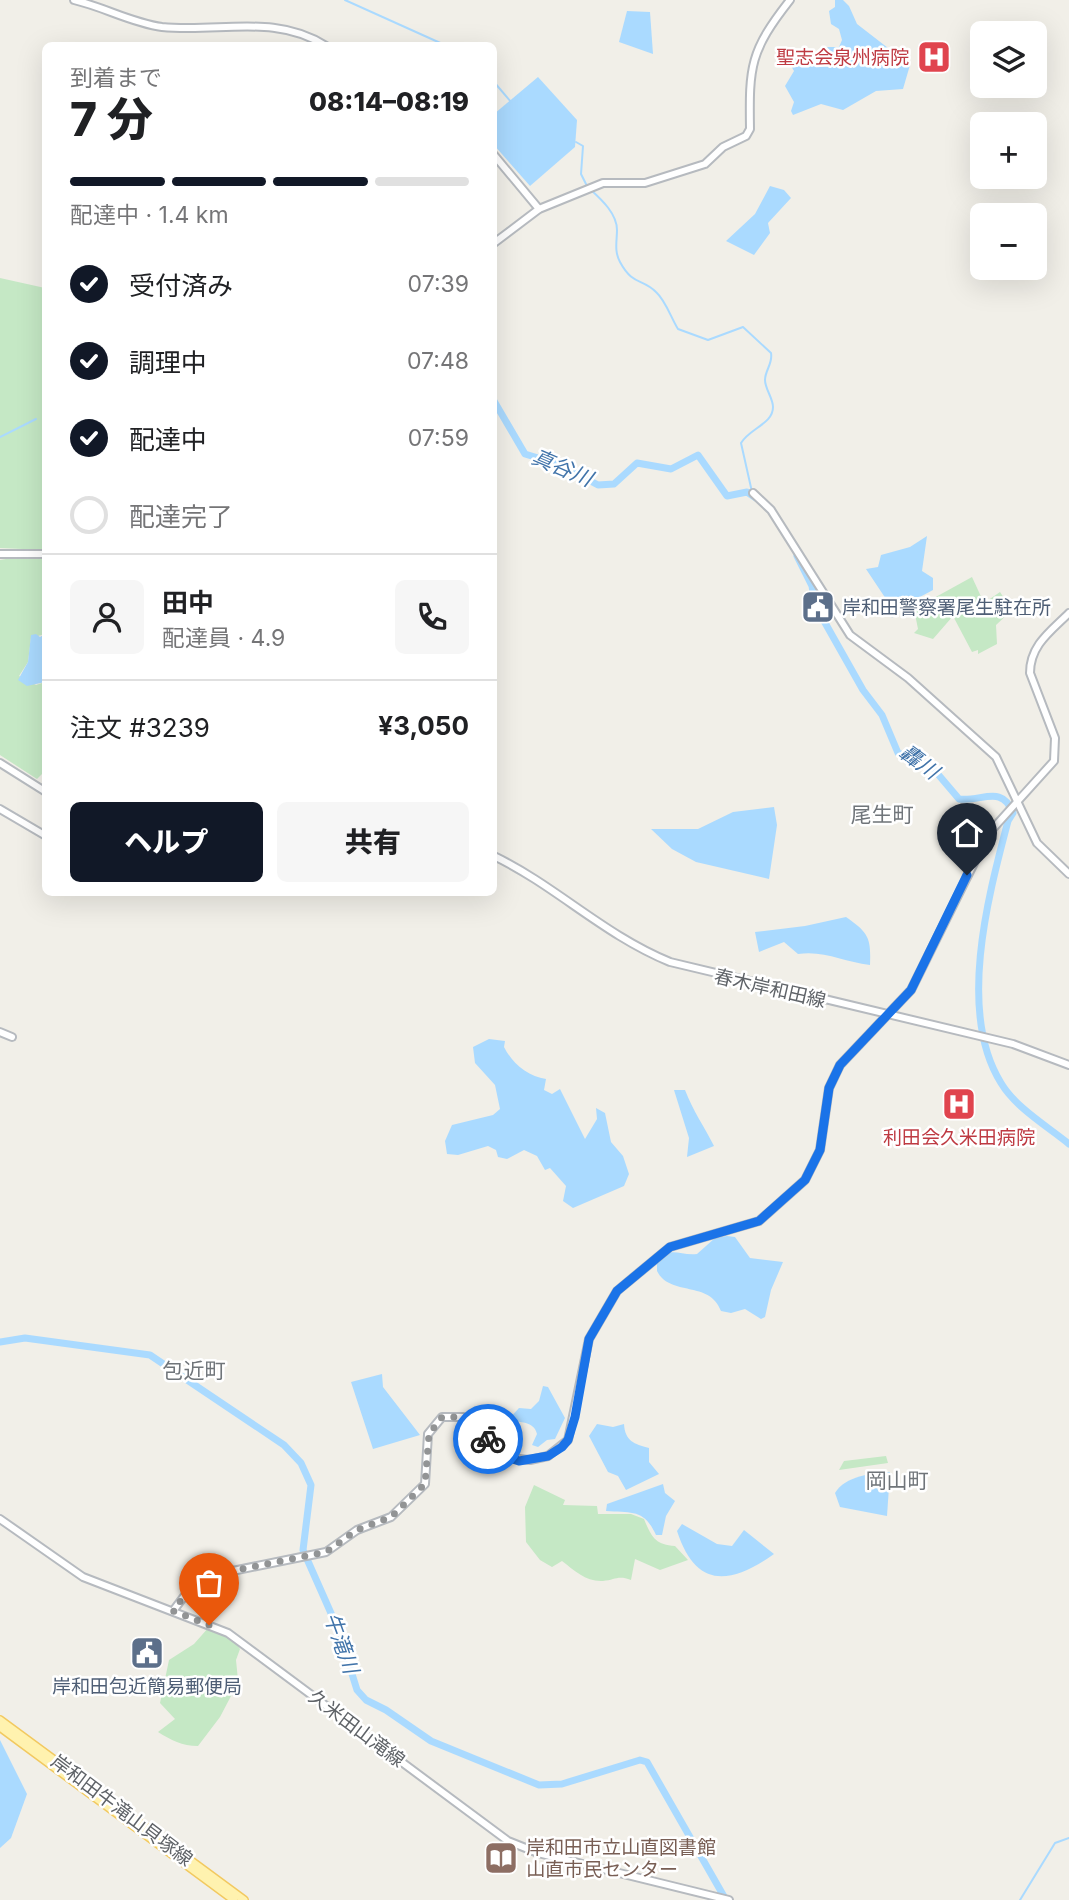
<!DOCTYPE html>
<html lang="ja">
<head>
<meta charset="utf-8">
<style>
  :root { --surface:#fff; --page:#f6f6f6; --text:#202124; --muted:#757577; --line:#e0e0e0; --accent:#111827 }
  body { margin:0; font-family:Inter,"Noto Sans JP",sans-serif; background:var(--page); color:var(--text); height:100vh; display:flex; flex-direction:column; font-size:26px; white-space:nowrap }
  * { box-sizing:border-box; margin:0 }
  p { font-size:23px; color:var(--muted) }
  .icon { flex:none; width:38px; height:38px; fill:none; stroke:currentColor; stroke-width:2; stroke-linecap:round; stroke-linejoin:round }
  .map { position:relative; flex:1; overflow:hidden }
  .panel { position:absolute; left:42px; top:42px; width:455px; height:854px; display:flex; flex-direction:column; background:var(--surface); border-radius:10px; box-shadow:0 7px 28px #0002 }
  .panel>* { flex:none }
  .buttons { position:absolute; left:970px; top:21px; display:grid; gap:14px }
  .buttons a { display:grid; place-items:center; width:77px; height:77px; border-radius:10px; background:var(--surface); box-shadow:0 7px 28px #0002; font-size:35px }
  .pin { position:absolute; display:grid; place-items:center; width:60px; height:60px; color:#fff; margin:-72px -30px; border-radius:50% 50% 50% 0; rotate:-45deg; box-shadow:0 0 7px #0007 }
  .pin .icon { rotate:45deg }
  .courier { position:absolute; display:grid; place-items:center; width:70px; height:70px; margin:-35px; border:5px solid #1a73e8; border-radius:50%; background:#fff; color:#222; box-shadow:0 2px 9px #0007 }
  .overview em { font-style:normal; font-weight:800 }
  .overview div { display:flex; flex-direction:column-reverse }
  .overview { display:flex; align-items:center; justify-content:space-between; height:119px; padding:0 28px }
  h1 { font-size:46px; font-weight:800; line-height:52px }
  .bar { display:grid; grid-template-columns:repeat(4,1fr); gap:10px 7px; align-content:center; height:84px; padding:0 28px }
  .bar i { height:9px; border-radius:5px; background:var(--line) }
  .bar .current { background:var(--accent) }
  .bar p { grid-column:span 4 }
  .line { display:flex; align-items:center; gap:18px; padding:0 28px; border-top:2px solid var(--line) }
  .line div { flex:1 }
  .round { display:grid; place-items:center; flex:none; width:74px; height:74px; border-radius:10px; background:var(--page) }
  ol { padding:0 28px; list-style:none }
  li { display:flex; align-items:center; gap:21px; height:77px }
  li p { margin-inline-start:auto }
  li .icon { padding:7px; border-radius:50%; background:var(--accent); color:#fff; stroke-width:4 }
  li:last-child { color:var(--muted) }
  li i { width:38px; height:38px; border:4px solid var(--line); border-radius:50% }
  .button { display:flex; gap:14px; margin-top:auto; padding:14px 28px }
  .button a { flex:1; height:80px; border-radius:10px; background:var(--accent); color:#fff; font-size:28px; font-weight:800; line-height:80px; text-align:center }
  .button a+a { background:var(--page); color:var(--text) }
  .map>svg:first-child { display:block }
</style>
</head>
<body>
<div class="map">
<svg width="1069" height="1900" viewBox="0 0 1069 1900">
  <rect width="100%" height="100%" fill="#f1efe8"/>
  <g fill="#c5e8c5">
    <polygon points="0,278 45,288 45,550 0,548"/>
    <polygon points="18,557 45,559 45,634 31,638 28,662 19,676 36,685 45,682 45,771 37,779 0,755 0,560"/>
    <polygon points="972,577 984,603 1000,592 1012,610 996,625 997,644 978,654 978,650 972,652 953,616 933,639 914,633 918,629 914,609"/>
    <polygon points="886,1456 888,1463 839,1470 844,1461"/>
    <path d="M 534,1485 L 565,1500 L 563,1505 L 597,1506 L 598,1514 L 631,1514 L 644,1519 C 651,1536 655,1545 675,1546 L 688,1560 L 660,1570 L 635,1559 L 631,1580 C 618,1575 615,1580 603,1581 C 586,1582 575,1571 562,1561 L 552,1567 L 540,1560 L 526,1542 L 525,1507 Z"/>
    <path d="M 209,1627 L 234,1640 L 240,1649 L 236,1660 L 238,1680 L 231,1696 L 220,1717 L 198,1746 C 182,1746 171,1740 158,1732 L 175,1719 L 160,1703 L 169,1660 L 194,1644 Z"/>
  </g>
  <g fill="#aadaff">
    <polygon points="835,0 843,0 849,6 857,24 910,65 903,89 876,91 843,110 821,104 793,115 791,111 794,102 785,86 794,71 790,64 805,49 818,54 828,47 839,47 842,40 839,29 831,24 829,11 835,7"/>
    <polygon points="627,11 650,12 653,54 619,42"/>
    <polygon points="538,77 577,120 575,147 530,186 494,145 494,114"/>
    <polygon points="770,186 784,190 791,198 768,223 770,233 754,255 726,241 755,214"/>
    <polygon points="927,536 922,571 933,578 933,590 918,598 902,601 892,618 886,599 866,569 878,567 881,555 910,547"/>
    <polygon points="36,634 40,637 45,634 45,682 27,686 18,680 28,662 31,635"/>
    <polygon points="774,807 777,825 769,879 696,862 672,849 651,829 698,829 733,812"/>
    <path d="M 846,917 C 869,933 871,938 870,965 C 844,962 824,950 798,954 L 784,942 L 759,952 L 755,932 L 805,926 Z"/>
    <path d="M 489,1039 L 505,1041 L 504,1047 C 512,1063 528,1077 546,1079 L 544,1090 L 552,1094 L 560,1089 L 585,1139 L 597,1119 L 596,1108 L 605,1113 L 611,1142 L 623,1156 L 629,1174 L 624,1186 L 573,1208 L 563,1201 L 566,1186 L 550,1168 L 545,1170 L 537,1156 L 524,1150 L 507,1159 L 498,1157 L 496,1150 L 488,1146 L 458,1155 L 447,1154 L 445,1141 L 452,1125 L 493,1115 L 500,1109 L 495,1085 L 475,1063 L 473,1047 Z"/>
    <path d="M 674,1090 L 685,1090 C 693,1111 704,1126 714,1146 L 687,1157 L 689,1138 Z"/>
    <path d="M 727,1236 L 735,1237 L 750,1258 L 783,1262 L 771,1290 L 765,1317 L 761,1319 L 745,1309 L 731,1313 L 721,1311 C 710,1280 670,1297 657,1271 L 657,1259 C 672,1246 680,1256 697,1254 L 715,1238 Z"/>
    <polygon points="382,1374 383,1387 420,1435 373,1449 351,1382"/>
    <path d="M 543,1386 L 548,1387 L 565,1418 L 555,1439 L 547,1440 L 538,1447 L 532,1445 L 537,1434 C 534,1421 519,1422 507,1421 L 519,1408 L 531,1409 L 539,1401 Z"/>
    <path d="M 597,1424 L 613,1427 L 624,1424 C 625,1441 634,1444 649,1448 L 649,1462 L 659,1474 L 626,1490 L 618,1476 L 608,1472 L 589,1436 Z"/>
    <path d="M 890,1472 L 887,1516 L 840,1507 L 835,1493 C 845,1476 872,1473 890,1472 Z"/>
    <path d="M 663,1484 L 665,1493 L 675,1501 L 666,1516 L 662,1535 L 656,1535 C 644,1509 633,1513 606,1511 L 607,1504 Z"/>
    <path d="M 682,1524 L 717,1544 L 732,1546 L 744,1530 L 774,1554 C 730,1585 696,1589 677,1531 Z"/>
    <polygon points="0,1740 27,1794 11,1838 0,1848"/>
  </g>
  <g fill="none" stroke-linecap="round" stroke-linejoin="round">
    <g stroke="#aadaff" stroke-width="2">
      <polyline points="345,0 447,46"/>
      <polyline points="494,82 511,102"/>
      <polyline points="576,142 583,146 581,174 587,186"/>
      <path d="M 591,190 C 602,200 617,214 617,230 C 617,241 614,251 620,262 C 633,286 642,278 656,292 C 666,301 671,318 678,329 L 708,340 L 743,327 L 771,353 C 773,364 765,370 765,380 C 765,389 773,398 773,407 C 773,424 750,428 741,443 L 752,492"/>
      <polyline points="0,437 36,419"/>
      <polyline points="1020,1900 1055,1843 1069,1838"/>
    </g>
    <g stroke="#aadaff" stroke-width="7">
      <polyline points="494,401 525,454 561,465 598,485 614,484 637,463 671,469 698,455 727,496 747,492 756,498"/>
      <path d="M 797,556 L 812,586 L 815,605 L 863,690 L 882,715 L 898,753 L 931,766 L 959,799 C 982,802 1002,784 1013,813 L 1008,821 C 988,897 957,1012 1001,1083 C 1016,1108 1047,1126 1069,1144"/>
      <polyline points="0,1342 25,1338 150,1355 284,1445 301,1463 311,1485 303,1550 338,1629 357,1690 366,1700 386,1710 431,1741 539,1785 562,1784 640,1760 647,1762 726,1900"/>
    </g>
    <defs>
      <g id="secondary">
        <path d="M 74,0 C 104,7 132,23 162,27 C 219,33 275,13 326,46"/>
        <polyline points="494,155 539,209"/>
        <path d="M 494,243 L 539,209 L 603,183 L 645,183 L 705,164 L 723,147 L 746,136 L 750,129 C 749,66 750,51 790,0"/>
        <polyline points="753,493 771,510 850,635 908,678 996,757 1037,843 1069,874"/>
        <polyline points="0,554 46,554"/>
        <polyline points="0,763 46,792"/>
        <polyline points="0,809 46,836"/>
        <path d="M 494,856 C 556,886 604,935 670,962 L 1013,1044 L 1069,1065"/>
        <polyline points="0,1032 12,1037"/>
        <polyline points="0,1519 83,1577 228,1633 508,1841 538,1853 729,1900"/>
        <path d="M 173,1611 L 198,1578 L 326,1552 L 357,1530 L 391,1517 L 425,1484 L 428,1434 L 442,1417 L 463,1417 L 510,1458 L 530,1460 L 548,1456 L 568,1440 L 589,1339 L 617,1291 L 670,1247 L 759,1221 L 805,1180 L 820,1150 L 829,1088 L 840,1065 L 911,990 L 989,833 L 1054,761 L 1055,738 L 1030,673 C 1030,645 1051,631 1069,613"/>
      </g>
      <g id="primary">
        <polyline points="0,1720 244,1900"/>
        <polyline points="0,1727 234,1900"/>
      </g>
    </defs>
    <use href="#secondary" stroke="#b6babf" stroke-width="10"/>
    <use href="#primary" stroke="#f2c960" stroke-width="10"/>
    <use href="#secondary" stroke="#fff" stroke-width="6"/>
    <use href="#primary" stroke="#fff2af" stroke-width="7"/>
  </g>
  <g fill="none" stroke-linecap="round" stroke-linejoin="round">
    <polyline stroke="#929495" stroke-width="7" stroke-dasharray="0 12.6" points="209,1625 173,1611 198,1578 326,1552 357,1530 391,1517 425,1484 429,1434 442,1417 463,1417 488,1439"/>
    <polyline stroke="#1a73e8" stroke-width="9" points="488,1439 510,1458 519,1461 548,1456 562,1447 568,1440 575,1417 589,1339 617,1291 670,1247 759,1221 805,1180 820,1150 829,1088 840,1065 911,990 967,875"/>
  </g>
  <defs>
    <symbol id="hospital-square" viewBox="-11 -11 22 22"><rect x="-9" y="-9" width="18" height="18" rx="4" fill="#e0444e" stroke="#fff"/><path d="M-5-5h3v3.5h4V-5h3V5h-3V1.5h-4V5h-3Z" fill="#fff"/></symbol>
    <symbol id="civic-square" viewBox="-11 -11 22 22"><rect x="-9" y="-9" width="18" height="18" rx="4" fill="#5c6f8a" stroke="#fff"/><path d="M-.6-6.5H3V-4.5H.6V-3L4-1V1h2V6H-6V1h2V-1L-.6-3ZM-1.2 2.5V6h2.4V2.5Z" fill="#fff"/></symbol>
    <symbol id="library-square" viewBox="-11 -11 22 22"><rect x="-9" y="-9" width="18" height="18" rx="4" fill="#8d6e63" stroke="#fff"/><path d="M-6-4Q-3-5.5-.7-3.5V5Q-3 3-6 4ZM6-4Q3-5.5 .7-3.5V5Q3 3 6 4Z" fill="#fff"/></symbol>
  </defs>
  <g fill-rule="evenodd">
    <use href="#hospital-square" x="915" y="38" width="38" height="38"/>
    <use href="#civic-square" x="799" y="588" width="38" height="38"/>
    <use href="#hospital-square" x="940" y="1085" width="38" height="38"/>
    <use href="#civic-square" x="128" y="1634" width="38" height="38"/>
    <use href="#library-square" x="482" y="1839" width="38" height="38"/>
  </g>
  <g text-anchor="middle" stroke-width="5" stroke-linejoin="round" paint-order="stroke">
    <g font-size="19" fill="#be3a42" stroke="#fff" text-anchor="end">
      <text x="909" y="64">聖志会泉州病院</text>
      <text x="959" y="1144" text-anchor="middle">利田会久米田病院</text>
    </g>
    <g font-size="19" fill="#4e5e75" stroke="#fff" text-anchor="start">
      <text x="842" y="614">岸和田警察署尾生駐在所</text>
      <text x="147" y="1693" text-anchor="middle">岸和田包近簡易郵便局</text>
    </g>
    <g font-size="19" fill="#5f6368" stroke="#fff">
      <text transform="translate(770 988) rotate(13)" y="7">春木岸和田線</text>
      <text transform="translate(357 1728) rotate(37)" y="7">久米田山滝線</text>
      <text transform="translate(122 1810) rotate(37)" y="7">岸和田牛滝山貝塚線</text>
    </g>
    <g font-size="19" fill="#785e54" stroke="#fff" text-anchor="start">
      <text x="526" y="1854">岸和田市立山直図書館<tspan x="526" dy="22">山直市民センター</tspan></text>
    </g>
    <g font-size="21" font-style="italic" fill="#4174aa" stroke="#fff">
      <text transform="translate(562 468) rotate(23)" y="7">真谷川</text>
      <text transform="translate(919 762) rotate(36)" y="7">轟川</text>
      <text transform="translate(341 1643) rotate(70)" y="7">牛滝川</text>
    </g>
    <g font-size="21" fill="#70757a" stroke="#fff">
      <text x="882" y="822">尾生町</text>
      <text x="194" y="1378">包近町</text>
      <text x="897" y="1488">岡山町</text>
    </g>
  </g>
</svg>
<div class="buttons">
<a><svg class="icon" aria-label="layers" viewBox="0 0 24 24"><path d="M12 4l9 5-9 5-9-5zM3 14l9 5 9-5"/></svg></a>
<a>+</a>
<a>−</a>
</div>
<div class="pin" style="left:209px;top:1625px;background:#ea580c"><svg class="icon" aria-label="bag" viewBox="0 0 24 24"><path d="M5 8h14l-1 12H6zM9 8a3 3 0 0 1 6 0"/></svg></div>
<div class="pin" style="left:967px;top:875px;background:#1f2937"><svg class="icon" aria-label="home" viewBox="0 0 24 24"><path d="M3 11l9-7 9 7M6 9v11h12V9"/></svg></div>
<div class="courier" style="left:488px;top:1439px"><svg class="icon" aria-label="bike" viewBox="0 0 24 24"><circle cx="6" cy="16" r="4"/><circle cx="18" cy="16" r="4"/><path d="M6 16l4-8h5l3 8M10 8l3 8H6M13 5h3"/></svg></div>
<section class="panel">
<div class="overview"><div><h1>7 分</h1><p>到着まで</p></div><em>08:14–08:19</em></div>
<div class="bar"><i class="current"></i><i class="current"></i><i class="current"></i><i></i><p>配達中 · 1.4 km</p></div>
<ol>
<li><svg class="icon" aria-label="check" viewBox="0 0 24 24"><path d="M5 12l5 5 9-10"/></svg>受付済み<p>07:39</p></li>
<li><svg class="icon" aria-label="check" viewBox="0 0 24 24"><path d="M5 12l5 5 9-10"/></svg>調理中<p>07:48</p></li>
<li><svg class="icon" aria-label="check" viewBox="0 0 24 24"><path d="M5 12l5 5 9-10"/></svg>配達中<p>07:59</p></li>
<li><i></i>配達完了</li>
</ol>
<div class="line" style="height:126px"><a class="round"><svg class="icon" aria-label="person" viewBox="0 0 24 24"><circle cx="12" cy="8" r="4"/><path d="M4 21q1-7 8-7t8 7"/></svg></a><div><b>田中</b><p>配達員 · 4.9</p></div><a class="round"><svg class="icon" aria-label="phone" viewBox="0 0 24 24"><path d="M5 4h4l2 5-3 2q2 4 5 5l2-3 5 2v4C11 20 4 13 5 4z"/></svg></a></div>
<div class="line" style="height:91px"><div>注文 #3239</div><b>¥3,050</b></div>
<div class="button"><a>ヘルプ</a><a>共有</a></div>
</section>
</div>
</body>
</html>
